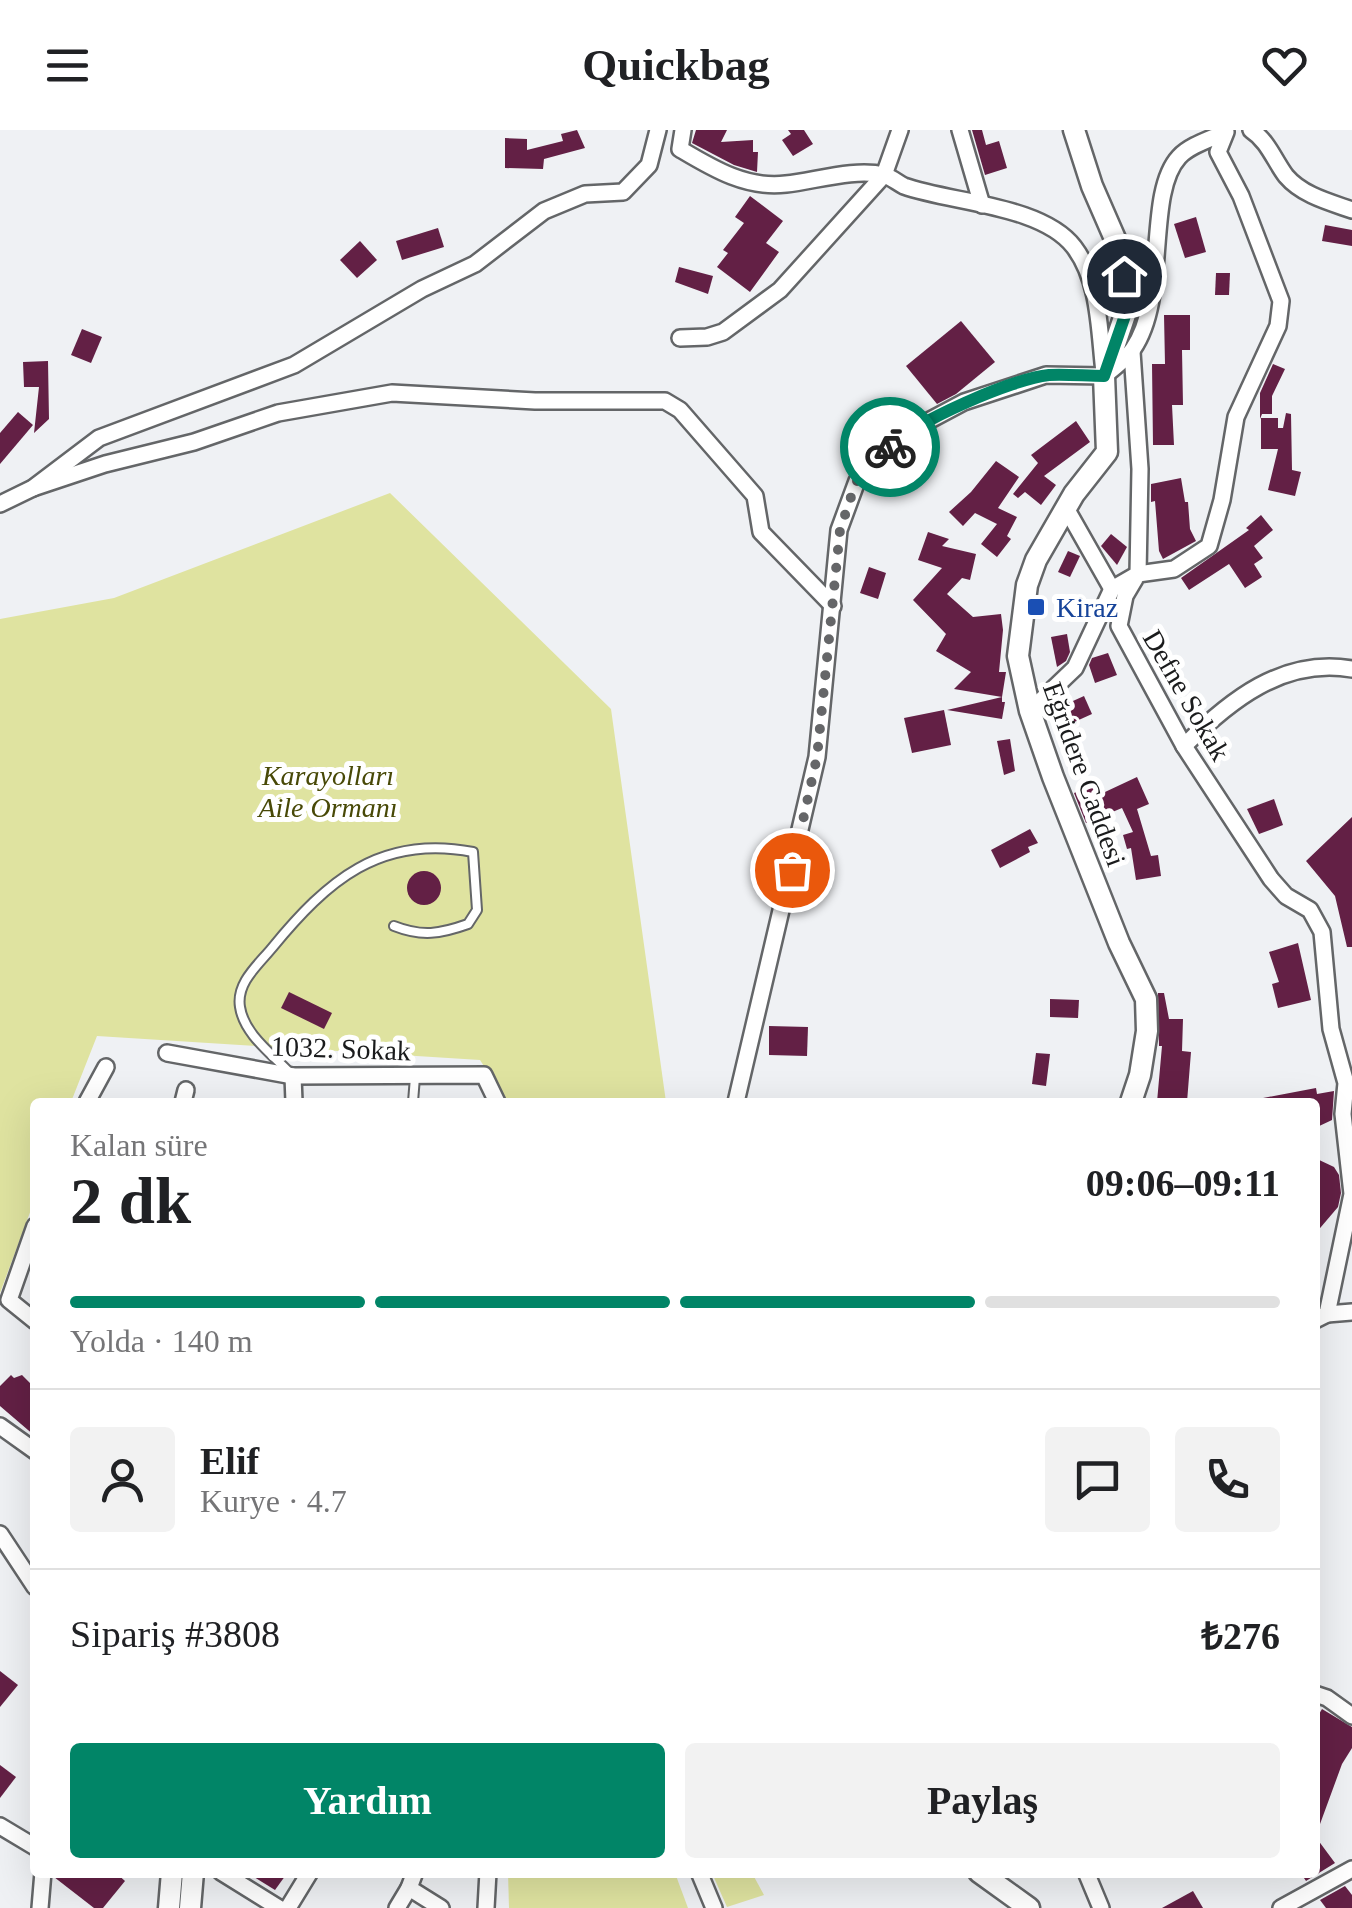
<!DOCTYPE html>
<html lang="tr">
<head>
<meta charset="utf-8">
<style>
  :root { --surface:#fff; --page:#f2f2f2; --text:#202124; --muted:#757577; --line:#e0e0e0; --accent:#018567 }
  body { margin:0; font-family:Georgia,serif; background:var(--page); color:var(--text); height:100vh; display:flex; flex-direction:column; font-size:38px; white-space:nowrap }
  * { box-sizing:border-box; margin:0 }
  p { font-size:32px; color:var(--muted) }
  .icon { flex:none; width:55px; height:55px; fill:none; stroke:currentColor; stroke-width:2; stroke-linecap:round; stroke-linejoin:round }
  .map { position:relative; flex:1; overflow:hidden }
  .drawer { position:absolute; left:30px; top:968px; width:1290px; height:780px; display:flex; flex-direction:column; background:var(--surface); border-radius:10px; box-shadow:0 10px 40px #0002 }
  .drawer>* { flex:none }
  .pin { position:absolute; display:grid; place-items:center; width:85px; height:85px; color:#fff; margin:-42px; border:5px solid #fff; border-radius:50%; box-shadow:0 2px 10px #0007 }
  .courier { position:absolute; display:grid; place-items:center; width:100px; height:100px; margin:-50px; border:8px solid #018567; border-radius:50%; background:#fff; color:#222; box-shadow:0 2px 12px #0007 }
  .headline em { font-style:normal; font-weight:600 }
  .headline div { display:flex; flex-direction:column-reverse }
  .headline { display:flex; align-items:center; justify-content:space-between; height:170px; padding:0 40px }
  h1 { font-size:65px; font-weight:600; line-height:75px }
  .bar { display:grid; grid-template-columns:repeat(4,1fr); gap:15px 10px; align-content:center; height:120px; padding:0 40px }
  .bar i { height:12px; border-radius:8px; background:var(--line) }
  .bar .current { background:var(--accent) }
  .bar p { grid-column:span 4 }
  .line { display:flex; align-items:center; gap:25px; padding:0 40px; border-top:2px solid var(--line) }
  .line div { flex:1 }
  .round { display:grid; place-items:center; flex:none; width:105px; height:105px; border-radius:10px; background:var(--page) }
  .action { display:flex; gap:20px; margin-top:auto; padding:20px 40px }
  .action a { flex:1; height:115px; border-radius:10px; background:var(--accent); color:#fff; font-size:40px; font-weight:600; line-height:115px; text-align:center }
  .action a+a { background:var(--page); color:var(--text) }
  header { display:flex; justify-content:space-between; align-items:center; height:130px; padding:0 40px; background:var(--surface); font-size:45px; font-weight:600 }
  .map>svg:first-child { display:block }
</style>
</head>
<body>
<header><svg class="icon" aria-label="menu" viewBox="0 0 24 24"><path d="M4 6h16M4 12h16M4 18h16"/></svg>Quickbag<svg class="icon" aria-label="heart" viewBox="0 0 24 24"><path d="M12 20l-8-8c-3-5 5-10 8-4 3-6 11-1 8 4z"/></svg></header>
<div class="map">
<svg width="1352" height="1778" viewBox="0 0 1352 1778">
  <rect width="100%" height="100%" fill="#eff1f4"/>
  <g fill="#dfe3a0">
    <polygon points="390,363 611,579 666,972 507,972 480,930 97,906 71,972 35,972 35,1069 0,1163 0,489 114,468"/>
    <polygon points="508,1743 675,1743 688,1778 509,1778"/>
    <polygon points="712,1743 752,1743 764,1765 727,1777"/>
  </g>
  <g fill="#632045">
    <polygon points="577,0 585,18 544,29 543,39 505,38 505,8 527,9 527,20 563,11 561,4"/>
    <polygon points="696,0 727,0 721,12 753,10 753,22 758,22 757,42 734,35 692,13"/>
    <polygon points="788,0 804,0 813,14 793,26 782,10 791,4"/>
    <polygon points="972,0 982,0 986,15 999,11 1007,38 985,45"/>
    <polygon points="750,66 783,91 766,113 779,122 750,162 717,137 728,123 723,120 744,93 735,87"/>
    <polygon points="1196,87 1206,122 1185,128 1174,94"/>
    <polygon points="1325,95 1352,100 1352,116 1322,111"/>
    <polygon points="438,98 444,117 402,130 396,111"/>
    <polygon points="360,111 377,130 357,148 340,130"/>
    <polygon points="679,137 713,146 708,164 675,152"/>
    <polygon points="1216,143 1230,143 1229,165 1215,165"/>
    <polygon points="1164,185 1190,185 1190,220 1182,220 1183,275 1172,275 1174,315 1153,315 1152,234 1165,234"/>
    <polygon points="961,191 995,232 956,264 937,274 906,236"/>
    <polygon points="82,199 102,207 91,233 71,225"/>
    <polygon points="48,231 49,289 34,303 39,257 24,257 23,232"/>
    <polygon points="1273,234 1285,239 1272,266 1272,284 1262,284 1260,289 1260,263"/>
    <polygon points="18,282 33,295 0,334 0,303"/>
    <polygon points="1286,283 1291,284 1292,340 1301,342 1295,366 1268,360 1278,319 1261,319 1261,288 1278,288 1278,298 1283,298"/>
    <polygon points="1076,291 1090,312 1044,346 1056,355 1041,375 1025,362 1018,368 1013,364 1038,333 1031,325"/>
    <polygon points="996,331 1019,347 998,378 1017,387 1007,406 1011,409 997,427 981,414 997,394 975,383 963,396 949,382 971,362"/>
    <polygon points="1181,348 1185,372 1188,372 1190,399 1196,411 1163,429 1159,421 1155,371 1151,372 1151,354"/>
    <polygon points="1261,385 1273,400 1254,416 1263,428 1254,434 1262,447 1245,458 1229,434 1189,460 1181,448 1249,400 1246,398"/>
    <polygon points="928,402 949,409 942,416 976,424 970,450 962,448 947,464 973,487 1001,484 1003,500 999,542 1006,542 1002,567 954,559 971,542 936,521 946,504 913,470 942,438 918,430"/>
    <polygon points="1111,404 1127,417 1117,435 1101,416"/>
    <polygon points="1068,421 1080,426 1070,447 1058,442"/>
    <polygon points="869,437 886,443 878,469 860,463"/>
    <polygon points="1067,504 1070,522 1066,531 1057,537 1051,507"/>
    <polygon points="1108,523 1117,545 1095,553 1089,535 1092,528"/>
    <polygon points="1084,566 1092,584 1061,598 1053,580"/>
    <polygon points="1002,567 1002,572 1005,572 1002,589 947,580"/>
    <polygon points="944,580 951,615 912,623 904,588"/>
    <polygon points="1010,609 1015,641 1004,645 997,611"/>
    <polygon points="1137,647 1149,674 1137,679 1151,726 1158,725 1161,746 1136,750 1131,718 1127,719 1123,705 1133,702 1122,678 1086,693 1074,663 1101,652 1105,662"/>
    <polygon points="1274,669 1283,695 1259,704 1247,679"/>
    <polygon points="1352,687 1352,817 1347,817 1335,766 1306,731"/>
    <polygon points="1030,699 1038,713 1028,717 1030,722 1000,738 991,720"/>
    <circle cx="424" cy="758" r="17"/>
    <polygon points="1298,813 1311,870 1278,878 1272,854 1279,852 1269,822"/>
    <polygon points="289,862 332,883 324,899 281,878"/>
    <polygon points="1158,863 1164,863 1169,889 1183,889 1182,921 1191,922 1187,972 1157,972 1162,916 1159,916"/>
    <polygon points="1050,869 1079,870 1078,888 1050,887"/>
    <polygon points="769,896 808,897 807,926 769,925"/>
    <polygon points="1036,923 1050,924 1046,956 1032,954"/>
    <polygon points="1316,958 1317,964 1334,961 1332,990 1315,998 1315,972 1264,972 1263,968"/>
    <polygon points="1315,1028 1334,1037 1339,1045 1341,1063 1338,1077 1315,1104"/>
    <polygon points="11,1245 14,1248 22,1245 35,1258 35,1306 0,1276 0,1256"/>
    <polygon points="0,1541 18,1555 0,1577"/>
    <polygon points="1322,1579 1352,1597 1352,1618 1342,1634 1316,1705 1315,1591"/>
    <polygon points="0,1635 16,1647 0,1668"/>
    <polygon points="1315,1706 1335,1733 1306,1751 1300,1742 1315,1742"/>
    <polygon points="54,1742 115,1742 125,1751 103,1778 94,1778 54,1747"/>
    <polygon points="246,1742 288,1742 275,1760"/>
    <polygon points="1345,1756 1352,1765 1352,1778 1326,1778 1320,1770"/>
    <polygon points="1193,1761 1203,1778 1162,1778"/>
  </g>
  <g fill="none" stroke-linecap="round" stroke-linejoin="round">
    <defs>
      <g id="service">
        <path d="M 290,943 C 272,924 244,904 240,877 C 236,853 258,835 272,818 C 327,751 380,704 473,722 L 477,780 L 468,794 C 440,804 422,807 394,796"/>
        <polyline points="413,972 415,947"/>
      </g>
      <g id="minor">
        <path d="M 683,0 L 680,19 C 712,38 746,59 786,54 C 815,51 854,38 884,45 C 891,47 898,53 904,56 C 952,73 1042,75 1074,117 C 1100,151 1099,201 1104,242"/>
        <polyline points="960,0 982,75"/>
        <path d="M 1251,0 C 1268,11 1274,30 1286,46 C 1302,65 1329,72 1352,80"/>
        <polyline points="680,208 707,207 723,202 780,160 884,45 900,0"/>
        <polyline points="33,358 105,334 194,312 278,283 392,263 535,271 665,271 680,280 755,366 761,402 833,476"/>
        <polyline points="0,374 33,358 99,308 294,235 422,159 475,134 544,81 585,64 623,62 649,35 658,0"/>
        <polyline points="1066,378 1112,459"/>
        <polyline points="1030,581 1075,538 1112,459 1138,444 1140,339 1132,222"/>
        <path d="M 1184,616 C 1229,571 1283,527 1352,539"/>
        <polyline points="167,923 293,946 484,945 497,972"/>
        <polyline points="293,946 294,972"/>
        <polyline points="87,972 106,937"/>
        <polyline points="183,972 186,960"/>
        <path d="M 736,972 L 817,627 L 839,400 L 857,351 L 902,305 L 964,272 L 1046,245 L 1104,246 C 1114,238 1126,229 1133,219 C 1169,167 1145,64 1179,27 C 1190,15 1211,9 1226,2 L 1218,22 L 1241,66 L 1281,171 L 1278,196 L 1236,287 L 1222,370 L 1209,416 L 1174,439 L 1138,444 L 1125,466 L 1119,496 L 1184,616 L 1271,749 L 1286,766 L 1310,780 L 1322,802 L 1331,899 L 1346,953 L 1343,984 L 1352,1064 L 1327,1184 L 1315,1190"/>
        <polyline points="35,1096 9,1170 35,1191"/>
        <polyline points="1327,1184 1352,1182"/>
        <polyline points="0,1296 35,1321"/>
        <polyline points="0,1404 35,1457"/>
        <polyline points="1315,1564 1327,1568 1352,1586"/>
        <polyline points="0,1696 35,1717"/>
        <polyline points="221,1742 279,1778"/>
        <polyline points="415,1742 409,1758 441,1778"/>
        <polyline points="699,1742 714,1778"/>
        <polyline points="1086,1742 1101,1778"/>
        <polyline points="40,1778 43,1742"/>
        <polyline points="288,1778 310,1742"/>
        <polyline points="397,1778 409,1758"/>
        <polyline points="486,1778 488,1742"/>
        <polyline points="1281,1778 1352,1739"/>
      </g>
      <g id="tertiary">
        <polyline points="1074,0 1092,56 1119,118 1129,173 1104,246 1107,322 1074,364 1036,430 1027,455 1018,526 1030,581 1053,647 1119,813 1146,869 1147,901 1140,945 1131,972"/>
        <polyline points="979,1742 1029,1778"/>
        <polyline points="169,1778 172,1742"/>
        <polyline points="190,1778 193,1742"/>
      </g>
    </defs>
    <use href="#service" stroke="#646668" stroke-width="12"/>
    <use href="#minor" stroke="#646668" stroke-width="20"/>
    <use href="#tertiary" stroke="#646668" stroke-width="25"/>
    <use href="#service" stroke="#fff" stroke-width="8"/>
    <use href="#minor" stroke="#fff" stroke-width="15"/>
    <use href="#tertiary" stroke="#fff" stroke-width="20"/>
  </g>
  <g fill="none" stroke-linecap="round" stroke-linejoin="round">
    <polyline stroke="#656668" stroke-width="10" stroke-dasharray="0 18" points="792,740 817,627 840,400 856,352 890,317"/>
    <path stroke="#018567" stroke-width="12" d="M 890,317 C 916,291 1012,249 1049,245 C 1067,244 1086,246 1104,246 L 1129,174 L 1124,146"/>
  </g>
  <rect fill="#1a4fb4" stroke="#fff" stroke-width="4" x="1026" y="467" width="20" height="20" rx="5"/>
  <g text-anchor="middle" stroke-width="10" stroke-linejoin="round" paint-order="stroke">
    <g font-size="28" fill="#164399" stroke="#fff" text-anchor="start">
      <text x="1056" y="487">Kiraz</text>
    </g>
    <g font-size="28" fill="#1a1b1c" stroke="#fff">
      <text transform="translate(1187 565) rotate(60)" y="10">Defne Sokak</text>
      <text transform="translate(1085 644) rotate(70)" y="10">Eğridere Caddesi</text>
      <text transform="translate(341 918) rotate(2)" y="10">1032. Sokak</text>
    </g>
    <g font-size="28" font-style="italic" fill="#484907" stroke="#fff">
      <text x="328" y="655">Karayolları<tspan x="328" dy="32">Aile Ormanı</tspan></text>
    </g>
  </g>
</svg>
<div class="pin" style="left:792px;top:740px;background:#ea580c"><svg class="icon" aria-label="bag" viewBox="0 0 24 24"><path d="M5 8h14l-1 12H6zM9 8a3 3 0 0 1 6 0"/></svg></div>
<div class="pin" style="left:1124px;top:146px;background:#1f2937"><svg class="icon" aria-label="home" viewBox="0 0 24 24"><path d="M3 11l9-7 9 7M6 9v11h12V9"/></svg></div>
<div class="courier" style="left:890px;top:317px"><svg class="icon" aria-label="bike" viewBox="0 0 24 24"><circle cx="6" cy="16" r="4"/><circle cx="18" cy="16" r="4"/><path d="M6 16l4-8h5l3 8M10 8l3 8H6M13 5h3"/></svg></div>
<section class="drawer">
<div class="headline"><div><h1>2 dk</h1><p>Kalan süre</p></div><em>09:06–09:11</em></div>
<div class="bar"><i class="current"></i><i class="current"></i><i class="current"></i><i></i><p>Yolda · 140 m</p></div>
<div class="line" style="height:180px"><a class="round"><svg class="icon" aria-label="person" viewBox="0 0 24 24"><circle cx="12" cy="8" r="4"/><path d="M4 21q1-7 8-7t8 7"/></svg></a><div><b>Elif</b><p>Kurye · 4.7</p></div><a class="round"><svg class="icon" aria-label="chat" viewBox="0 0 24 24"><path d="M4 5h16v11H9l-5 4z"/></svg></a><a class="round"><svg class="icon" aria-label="phone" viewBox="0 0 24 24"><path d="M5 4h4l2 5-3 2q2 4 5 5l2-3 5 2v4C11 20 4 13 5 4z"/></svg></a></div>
<div class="line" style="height:130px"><div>Sipariş #3808</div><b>₺276</b></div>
<div class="action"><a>Yardım</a><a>Paylaş</a></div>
</section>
</div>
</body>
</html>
